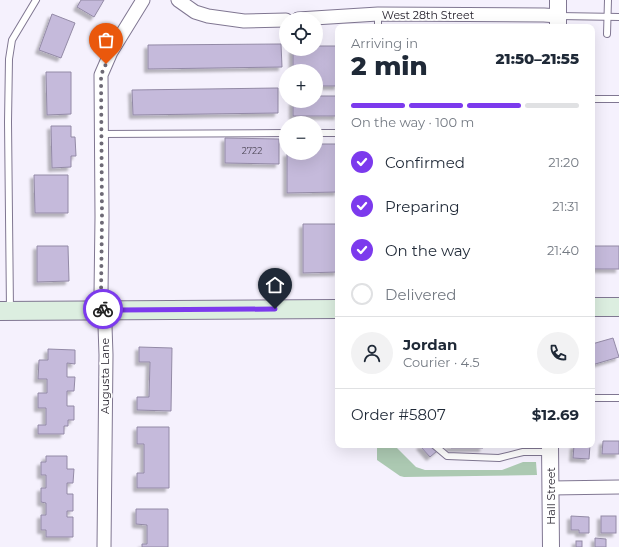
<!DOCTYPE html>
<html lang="en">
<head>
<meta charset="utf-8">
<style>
  :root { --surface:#fff; --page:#f2f2f3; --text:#1f2937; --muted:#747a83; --line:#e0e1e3; --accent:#7c3aed }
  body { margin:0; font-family:Montserrat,sans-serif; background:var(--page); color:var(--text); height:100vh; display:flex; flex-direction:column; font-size:15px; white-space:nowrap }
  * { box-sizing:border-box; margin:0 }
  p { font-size:13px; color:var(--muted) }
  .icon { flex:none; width:22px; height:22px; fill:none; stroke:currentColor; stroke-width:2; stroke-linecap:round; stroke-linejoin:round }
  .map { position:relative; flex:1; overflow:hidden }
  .details { position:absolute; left:335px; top:24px; width:260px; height:424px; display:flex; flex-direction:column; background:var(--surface); border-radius:8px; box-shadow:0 4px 16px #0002 }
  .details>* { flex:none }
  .tools { position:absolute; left:279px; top:12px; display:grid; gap:8px }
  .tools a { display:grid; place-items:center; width:44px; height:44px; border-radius:50%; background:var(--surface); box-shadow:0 4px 16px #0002; font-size:20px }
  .pin { position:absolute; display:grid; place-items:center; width:34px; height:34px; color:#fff; margin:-41px -17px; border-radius:50% 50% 50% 0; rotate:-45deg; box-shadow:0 0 4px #0007 }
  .pin .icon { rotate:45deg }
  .courier { position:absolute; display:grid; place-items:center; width:40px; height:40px; margin:-20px; border:3px solid #7c3aed; border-radius:50%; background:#fff; color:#222; box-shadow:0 1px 5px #0007 }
  .summary em { font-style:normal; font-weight:800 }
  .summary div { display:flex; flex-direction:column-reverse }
  .summary { display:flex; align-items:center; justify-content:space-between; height:68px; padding:0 16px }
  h1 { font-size:26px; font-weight:800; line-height:30px }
  .bar { display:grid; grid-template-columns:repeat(4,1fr); gap:6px 4px; align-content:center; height:48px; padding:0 16px }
  .bar i { height:5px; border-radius:3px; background:var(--line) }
  .bar .selected { background:var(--accent) }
  .bar p { grid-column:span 4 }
  .line { display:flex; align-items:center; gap:10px; padding:0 16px; border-top:1px solid var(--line) }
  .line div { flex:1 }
  .round { display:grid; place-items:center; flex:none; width:42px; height:42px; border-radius:21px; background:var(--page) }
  ol { padding:0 16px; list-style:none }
  li { display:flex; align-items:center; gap:12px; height:44px }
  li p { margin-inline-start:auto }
  li .icon { padding:4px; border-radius:50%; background:var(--accent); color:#fff; stroke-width:4 }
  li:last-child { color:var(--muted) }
  li i { width:22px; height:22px; border:2px solid var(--line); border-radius:50% }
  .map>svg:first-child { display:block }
</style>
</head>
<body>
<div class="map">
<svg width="619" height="547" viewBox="0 0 619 547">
  <defs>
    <filter id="shadow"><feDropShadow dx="-3.5" dy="3.5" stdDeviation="1" flood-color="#0004"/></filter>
  </defs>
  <rect width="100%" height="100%" fill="#f5f1fd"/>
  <polygon fill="#acc9b2" points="377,445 394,445 416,467 425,470 502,470 523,462 536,462 537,475 404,477 400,476 377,460"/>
  <g fill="#c5badb" stroke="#938aa6" filter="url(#shadow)">
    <polygon points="81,0 104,0 94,17 77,7"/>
    <polygon points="52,14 75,23 61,58 39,50"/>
    <polygon points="281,44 282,67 148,69 148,45"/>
    <polygon points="316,46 338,46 338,86 316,86 316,71 293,71 293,49 316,49"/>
    <polygon points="46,72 71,72 71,114 47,115"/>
    <polygon points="278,88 278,113 133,115 132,90"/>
    <polygon points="316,96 338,96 338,116 293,116 293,101 316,101"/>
    <polygon points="51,126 71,126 71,137 75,137 76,156 71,156 71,167 52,168"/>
    <polygon points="225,138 279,139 279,164 225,163"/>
    <polygon points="316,144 338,144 338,192 287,193 287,153 316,153"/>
    <polygon points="34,175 68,175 68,213 35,213"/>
    <polygon points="303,224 338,224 338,272 303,273"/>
    <polygon points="37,246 68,246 69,281 37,282"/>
    <rect x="592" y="246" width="27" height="23"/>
    <polygon points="613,338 619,357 592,365 592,344"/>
    <polygon points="139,347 172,348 171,411 137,410 137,397 149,397 150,362 139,362"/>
    <polygon points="48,349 75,350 75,364 67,363 67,377 75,377 74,391 67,391 67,406 74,406 74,420 68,420 68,426 64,426 64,434 38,434 38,425 46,425 46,408 38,408 38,393 47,393 47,379 38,379 39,360 48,360"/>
    <polygon points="137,427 169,427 169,488 137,488 137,473 144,473 144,444 137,444"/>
    <polygon points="603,441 619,441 619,454 602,454"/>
    <polygon points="421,445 444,445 430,457 420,446"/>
    <polygon points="448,445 483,445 483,448 451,448"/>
    <polygon points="574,445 590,445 589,459 573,458"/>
    <polygon points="46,456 67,456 67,469 74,469 73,483 67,483 67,494 73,494 73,511 67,511 67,517 73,517 73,537 46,537 46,530 41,530 41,515 46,515 46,503 41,502 41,488 46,488 46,475 41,475 41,462 46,462"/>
    <polygon points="136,509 168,509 168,547 142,547 142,544 147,544 147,525 136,524"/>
    <polygon points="571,516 589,517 589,533 579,533 579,530 571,530"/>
    <rect x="601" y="516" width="15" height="17"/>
    <polygon points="595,538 606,539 606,547 595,547"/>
    <rect x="576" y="541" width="6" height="6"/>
  </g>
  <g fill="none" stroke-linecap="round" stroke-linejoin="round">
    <defs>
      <g id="service">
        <polyline points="378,14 378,27"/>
        <polyline points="559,16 619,17"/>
        <polyline points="607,34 608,0"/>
        <polyline points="592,99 619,99"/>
        <polyline points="316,133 338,133"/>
        <polyline points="102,134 286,133"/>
        <polyline points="10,310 8,122 9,59 12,40 36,0"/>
        <polyline points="592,398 619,398"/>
        <polyline points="434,445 447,456 499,458 523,452 549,452"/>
      </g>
      <g id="minor">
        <polyline points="178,0 195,12 208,16 244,21 286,20"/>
        <polyline points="298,19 378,14 544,15 558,16"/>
        <polyline points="551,488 619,487"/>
        <polyline points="104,547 106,355 105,326 101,294 102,217 101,75 111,52 143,0"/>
      </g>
      <g id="tertiary">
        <polyline points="558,27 558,0"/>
        <polyline points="550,445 551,547"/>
      </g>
      <g id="secondary">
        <polyline points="592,307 619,307"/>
        <polyline points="0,311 338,309"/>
      </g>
    </defs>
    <use href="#service" stroke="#807792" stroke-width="8"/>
    <use href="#minor" stroke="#807792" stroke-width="15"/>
    <use href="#tertiary" stroke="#807792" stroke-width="18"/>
    <use href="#secondary" stroke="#807792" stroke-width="20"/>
    <use href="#service" stroke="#fff" stroke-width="6"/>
    <use href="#minor" stroke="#fff" stroke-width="13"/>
    <use href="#tertiary" stroke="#fff" stroke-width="16"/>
    <use href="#secondary" stroke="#dceee0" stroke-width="18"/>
  </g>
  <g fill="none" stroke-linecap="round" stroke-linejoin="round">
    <polyline stroke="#6e6a76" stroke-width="4" stroke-dasharray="0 7.2" points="103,309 101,294 102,217 101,75 106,64"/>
    <polyline stroke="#7c3aed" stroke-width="5" points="103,309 119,310 275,309"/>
  </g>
  <g text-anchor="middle" stroke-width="3.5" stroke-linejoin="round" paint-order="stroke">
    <g font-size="9" fill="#4e4858">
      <text x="252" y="154">2722</text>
    </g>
    <g font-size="11" fill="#26222d" stroke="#fff">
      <text x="428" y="19">West 28th Street</text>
      <text transform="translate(105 376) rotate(-90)" y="4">Augusta Lane</text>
      <text transform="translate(551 496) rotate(-90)" y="4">Hall Street</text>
    </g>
  </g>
</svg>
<div class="tools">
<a><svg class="icon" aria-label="locate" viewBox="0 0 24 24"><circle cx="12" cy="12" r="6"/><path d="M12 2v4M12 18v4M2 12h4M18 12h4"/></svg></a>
<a>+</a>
<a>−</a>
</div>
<div class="pin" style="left:106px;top:64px;background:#ea580c"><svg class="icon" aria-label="bag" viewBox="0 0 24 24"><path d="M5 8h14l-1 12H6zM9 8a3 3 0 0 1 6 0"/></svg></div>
<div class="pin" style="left:275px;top:309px;background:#1f2937"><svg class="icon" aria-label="home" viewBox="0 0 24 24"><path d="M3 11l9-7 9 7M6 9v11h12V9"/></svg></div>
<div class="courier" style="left:103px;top:309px"><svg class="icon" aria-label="bike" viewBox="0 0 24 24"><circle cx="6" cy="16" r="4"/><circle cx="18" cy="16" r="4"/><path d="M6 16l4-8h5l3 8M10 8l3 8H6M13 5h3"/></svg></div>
<section class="details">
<div class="summary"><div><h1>2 min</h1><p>Arriving in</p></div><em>21:50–21:55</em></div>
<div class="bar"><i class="selected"></i><i class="selected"></i><i class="selected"></i><i></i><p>On the way · 100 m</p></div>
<ol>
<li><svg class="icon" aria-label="check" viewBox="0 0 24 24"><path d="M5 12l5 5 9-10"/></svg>Confirmed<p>21:20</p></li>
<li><svg class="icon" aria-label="check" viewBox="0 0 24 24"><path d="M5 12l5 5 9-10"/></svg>Preparing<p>21:31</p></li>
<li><svg class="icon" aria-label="check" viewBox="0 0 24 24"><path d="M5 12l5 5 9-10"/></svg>On the way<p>21:40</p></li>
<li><i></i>Delivered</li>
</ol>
<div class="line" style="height:72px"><a class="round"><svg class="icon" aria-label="person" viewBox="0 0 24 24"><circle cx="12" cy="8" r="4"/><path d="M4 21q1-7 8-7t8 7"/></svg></a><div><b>Jordan</b><p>Courier · 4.5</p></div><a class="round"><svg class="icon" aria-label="phone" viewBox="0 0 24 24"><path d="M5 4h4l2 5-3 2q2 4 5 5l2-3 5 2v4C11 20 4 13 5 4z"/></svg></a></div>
<div class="line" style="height:52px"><div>Order #5807</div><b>$12.69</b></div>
</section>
</div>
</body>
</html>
